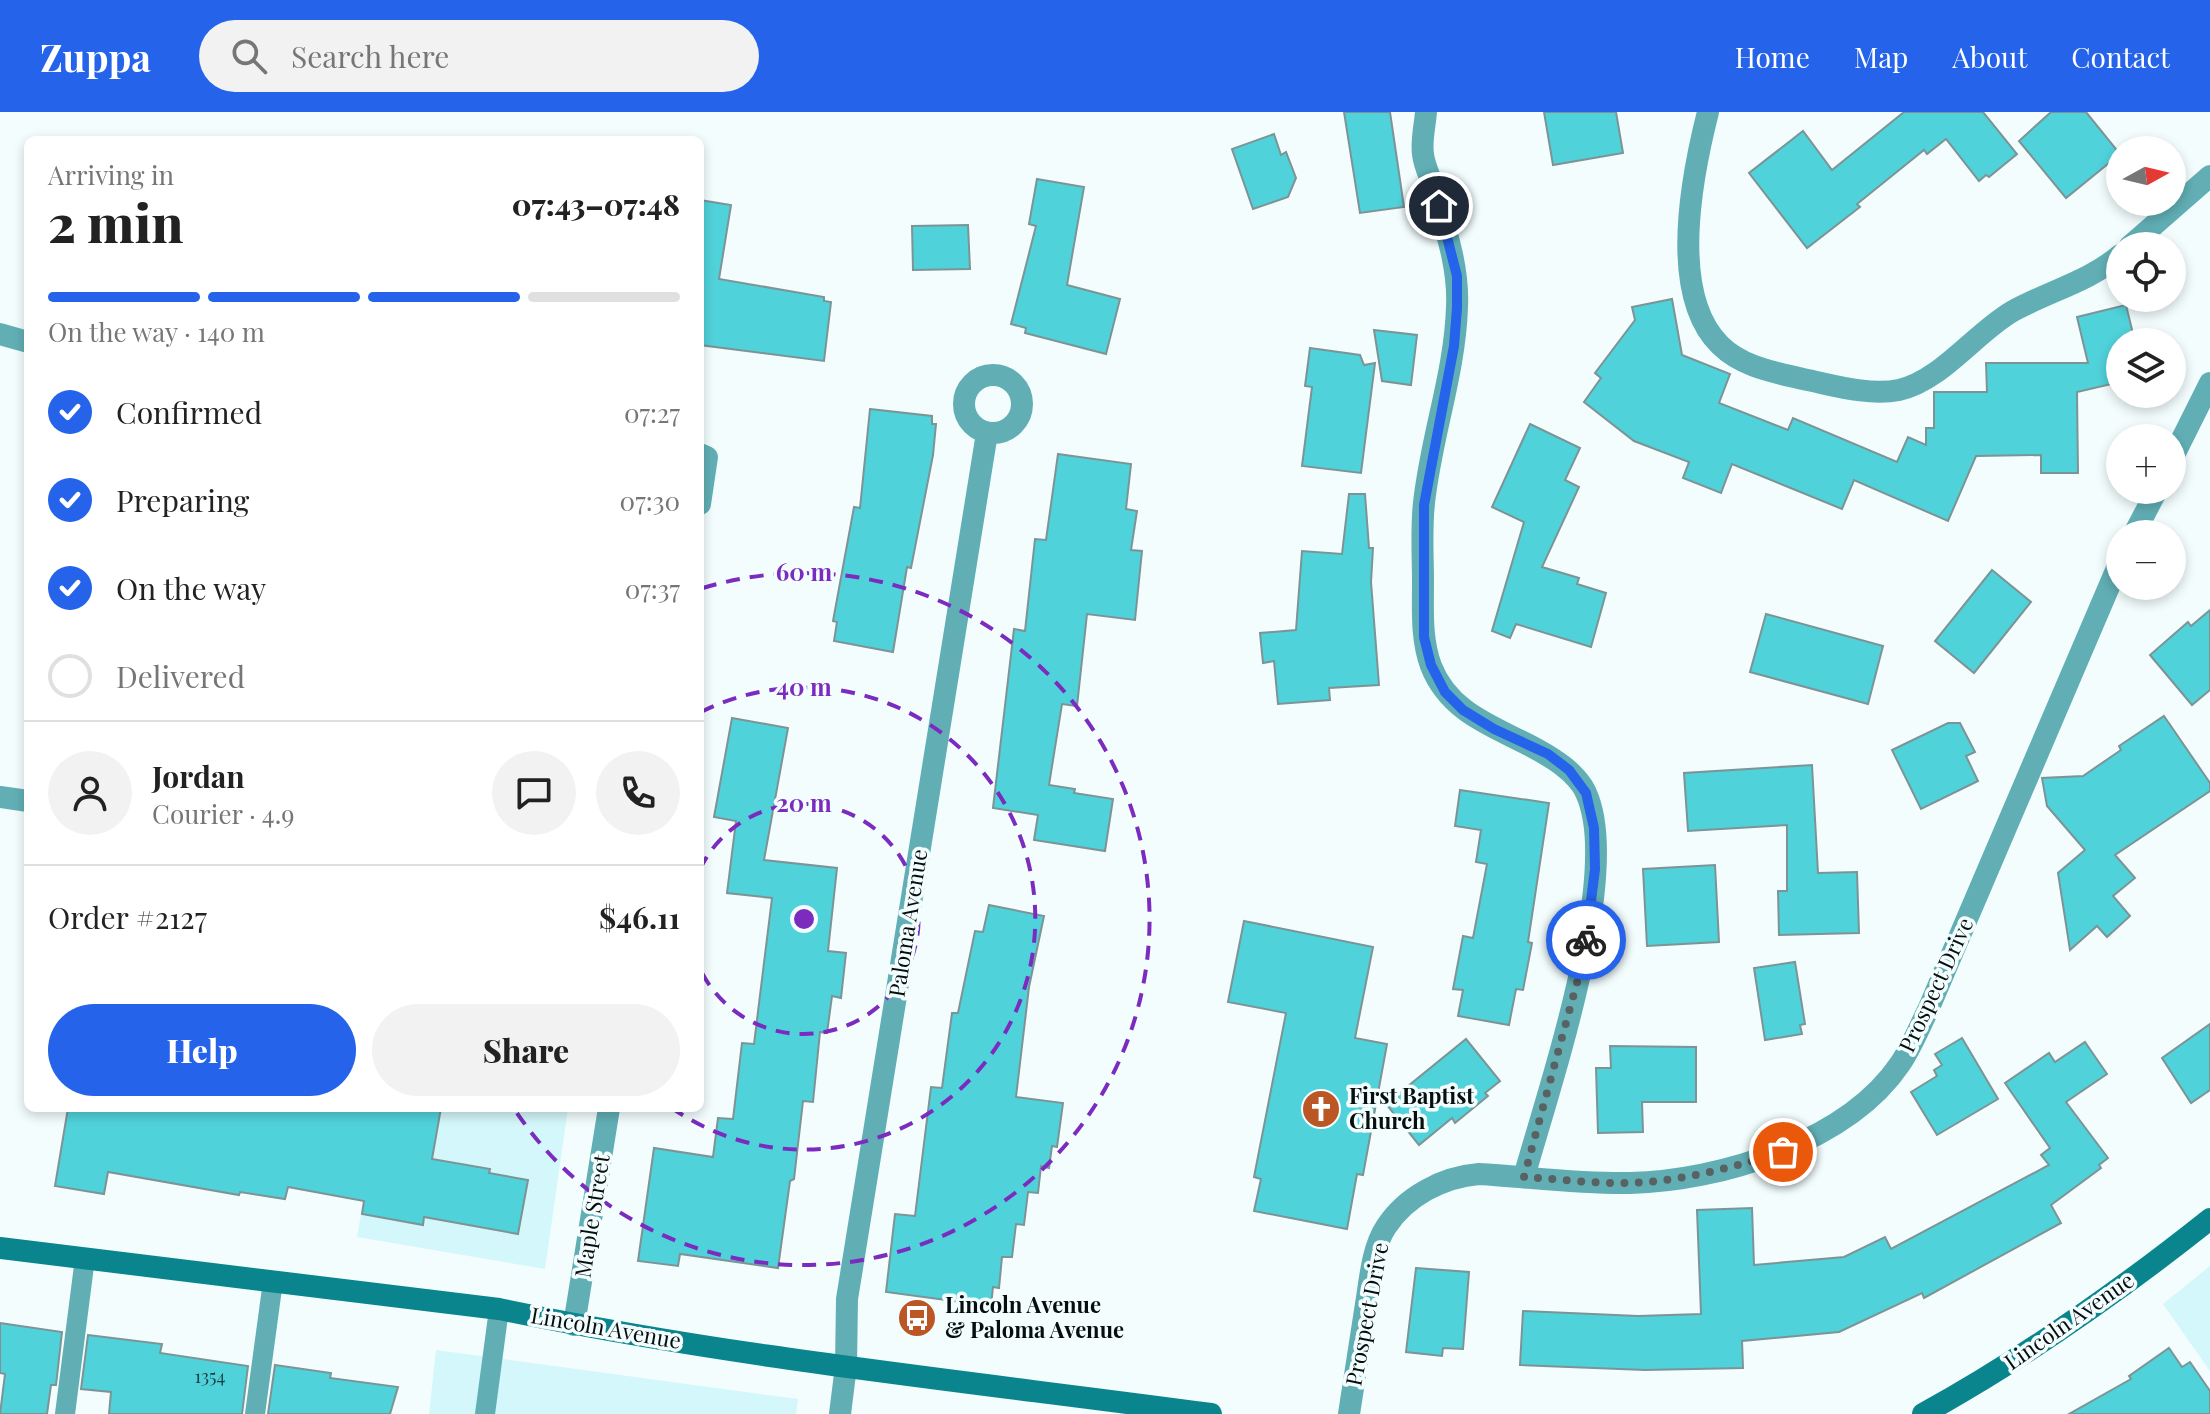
<!DOCTYPE html>
<html lang="en">
<head>
<meta charset="utf-8">
<style>
  :root { --surface:#fff; --page:#f2f2f2; --text:#222; --muted:#767676; --line:#e0e0e0; --accent:#2563eb }
  body { margin:0; font-family:"Playfair Display",serif; background:var(--page); color:var(--text); height:100vh; display:flex; flex-direction:column; font-size:30px; white-space:nowrap }
  * { box-sizing:border-box; margin:0 }
  p { font-size:26px; color:var(--muted) }
  .icon { flex:none; width:44px; height:44px; fill:none; stroke:currentColor; stroke-width:2; stroke-linecap:round; stroke-linejoin:round }
  .map { position:relative; flex:1; overflow:hidden }
  .details { position:absolute; left:24px; top:24px; width:680px; height:976px; display:flex; flex-direction:column; background:var(--surface); border-radius:12px; box-shadow:0 4px 12px #0003 }
  .details>* { flex:none }
  .needle { width:52px; rotate:82deg }
  .fabs { position:absolute; left:2106px; top:24px; display:grid; gap:16px }
  .fabs a { display:grid; place-items:center; width:80px; height:80px; border-radius:50%; background:var(--surface); box-shadow:0 4px 12px #0003; font-size:40px }
  .pin { position:absolute; display:grid; place-items:center; width:68px; height:68px; color:#fff; margin:-34px; border:4px solid #fff; border-radius:50%; box-shadow:0 2px 8px #0007 }
  .courier { position:absolute; display:grid; place-items:center; width:80px; height:80px; margin:-40px; border:6px solid #2563eb; border-radius:50%; background:#fff; color:#222; box-shadow:0 2px 10px #0007 }
  .headline em { font-style:normal; font-weight:800 }
  .headline div { display:flex; flex-direction:column-reverse }
  .headline { display:flex; align-items:center; justify-content:space-between; height:136px; padding:0 24px }
  h1 { font-size:52px; font-weight:800; line-height:60px }
  .bar { display:grid; grid-template-columns:repeat(4,1fr); gap:12px 8px; align-content:center; height:96px; padding:0 24px }
  .bar i { height:10px; border-radius:6px; background:var(--line) }
  .bar .active { background:var(--accent) }
  .bar p { grid-column:span 4 }
  .line { display:flex; align-items:center; gap:20px; padding:0 24px; border-top:2px solid var(--line) }
  .line div { flex:1 }
  .round { display:grid; place-items:center; flex:none; width:84px; height:84px; border-radius:42px; background:var(--page) }
  ol { padding:0 24px; list-style:none }
  li { display:flex; align-items:center; gap:24px; height:88px }
  li p { margin-inline-start:auto }
  li .icon { padding:8px; border-radius:50%; background:var(--accent); color:#fff; stroke-width:4 }
  li:last-child { color:var(--muted) }
  li i { width:44px; height:44px; border:4px solid var(--line); border-radius:50% }
  .action { display:flex; gap:16px; margin-top:auto; padding:16px 24px }
  .action a { flex:1; height:92px; border-radius:48px; background:var(--accent); color:#fff; font-size:32px; font-weight:800; line-height:92px; text-align:center }
  .action a+a { background:var(--page); color:var(--text) }
  header { display:flex; align-items:center; gap:48px; box-sizing:border-box; height:112px; padding:0 40px; background:var(--accent); color:#fff }
  header strong { font-size:38px }
  nav { display:flex; gap:44px; margin-inline-start:auto; font-size:28px }
  .search { width:560px; height:72px; background:var(--page); display:flex; align-items:center; gap:20px; box-sizing:border-box; padding:0 28px; border-radius:44px; color:var(--muted); font-size:30px }
  .map>svg:first-child { display:block }
</style>
</head>
<body>
<header>
<strong>Zuppa</strong>
<div class="search"><svg class="icon" aria-label="search" viewBox="0 0 24 24"><circle cx="10" cy="10" r="6"/><path d="M15 15l6 6"/></svg>Search here</div>
<nav><a>Home</a><a>Map</a><a>About</a><a>Contact</a></nav>
</header>
<div class="map">
<svg width="2210" height="1302" viewBox="0 0 2210 1302">
  <rect width="100%" height="100%" fill="#f3fdfe"/>
  <g fill="#d3f7fa">
    <polygon points="380,996 568,996 545,1157 357,1125"/>
    <polygon points="2210,1154 2210,1259 2163,1192"/>
    <polygon points="436,1238 798,1287 796,1302 429,1302"/>
  </g>
  <g fill="#50d2db" stroke="#7c9495" stroke-width="2">
    <polygon points="1344,0 1390,0 1404,95 1360,101"/>
    <polygon points="1544,0 1616,0 1623,41 1553,53"/>
    <polygon points="1904,0 1983,0 2017,42 1989,65 1986,63 1979,69 1946,27 1927,42 1924,38 1857,92 1860,95 1807,136 1749,61 1803,19 1832,58"/>
    <polygon points="2051,0 2086,0 2120,42 2066,86 2019,29"/>
    <polygon points="1274,22 1281,43 1286,40 1296,66 1288,85 1253,97 1232,37"/>
    <polygon points="1037,67 1084,75 1067,173 1120,187 1106,242 1025,221 1026,216 1011,212 1036,114 1029,112"/>
    <polygon points="700,88 731,93 719,167 824,185 824,189 831,190 824,249 700,233"/>
    <polygon points="968,113 970,157 913,158 912,114"/>
    <polygon points="1672,187 1682,243 1730,262 1719,291 1788,318 1793,306 1897,350 1908,325 1926,333 1926,316 1934,316 1934,280 1987,280 1986,251 2088,251 2077,205 2126,193 2135,230 2120,230 2120,270 2077,280 2078,361 2041,361 2041,343 1976,344 1948,409 1854,368 1842,397 1732,352 1721,381 1683,366 1689,350 1634,329 1584,290 1601,266 1595,261 1635,208 1632,195"/>
    <polygon points="1374,218 1417,223 1411,273 1382,269"/>
    <polygon points="1310,236 1360,243 1364,253 1375,251 1361,361 1302,354 1312,275 1305,274"/>
    <polygon points="870,297 932,304 932,312 936,312 933,343 911,456 907,455 893,540 834,529 837,510 833,509 854,395 860,396"/>
    <polygon points="1530,312 1580,336 1565,368 1579,375 1542,455 1579,466 1577,472 1606,481 1591,535 1516,512 1510,526 1492,519 1524,410 1492,395"/>
    <polygon points="1058,342 1131,352 1126,397 1137,399 1131,438 1142,439 1135,508 1087,502 1077,594 1062,592 1049,673 1075,677 1074,681 1113,687 1105,739 1034,728 1038,703 993,696 1014,517 1025,519 1035,427 1046,428"/>
    <polygon points="1349,382 1365,382 1369,436 1373,436 1371,470 1379,573 1329,576 1330,588 1278,592 1274,549 1263,551 1260,521 1296,518 1302,439 1342,442"/>
    <polygon points="1992,458 2031,490 1974,561 1935,529"/>
    <polygon points="2210,498 2210,578 2192,593 2150,543 2188,510 2191,514"/>
    <polygon points="1766,502 1883,534 1868,592 1750,560"/>
    <polygon points="2164,604 2210,671 2210,679 2115,743 2135,766 2113,784 2130,804 2107,825 2097,814 2070,838 2058,761 2085,738 2047,694 2042,666 2083,664 2121,638 2119,634"/>
    <polygon points="732,606 788,616 764,748 837,756 828,839 846,841 841,886 832,884 827,921 820,920 813,990 803,989 794,1067 790,1069 778,1156 680,1142 678,1154 638,1149 654,1036 713,1045 718,1006 733,1007 742,931 754,932 772,786 727,781 736,709 714,705"/>
    <polygon points="1948,611 1960,611 1975,640 1966,644 1978,669 1921,697 1892,638"/>
    <polygon points="1812,653 1818,761 1857,760 1859,821 1779,823 1778,779 1787,779 1787,713 1688,719 1684,661"/>
    <polygon points="1460,678 1549,691 1528,830 1532,831 1523,878 1516,877 1509,913 1458,904 1463,878 1453,877 1463,824 1473,826 1487,752 1476,750 1481,718 1455,714"/>
    <polygon points="1715,753 1719,830 1647,834 1643,757"/>
    <polygon points="989,793 1044,804 1029,875 1016,985 1063,991 1057,1035 1052,1034 1049,1056 1041,1054 1038,1081 1028,1080 1024,1113 1016,1112 1012,1145 1002,1145 999,1176 993,1175 991,1194 886,1180 895,1102 915,1104 931,975 942,976 952,901 958,901 975,819 983,820"/>
    <polygon points="1244,809 1373,835 1355,926 1387,932 1363,1063 1357,1062 1347,1117 1254,1099 1261,1067 1254,1065 1286,901 1228,890"/>
    <polygon points="1795,850 1805,912 1800,913 1802,922 1765,928 1754,856"/>
    <polygon points="2210,912 2210,978 2191,991 2162,946"/>
    <polygon points="1962,926 1998,987 1937,1023 1911,980 1937,964 1934,958 1942,953 1935,942"/>
    <polygon points="1466,927 1500,969 1485,981 1488,984 1455,1011 1452,1006 1419,1033 1386,992"/>
    <polygon points="2085,930 2107,962 2066,990 2108,1046 2099,1053 2101,1056 2051,1093 2061,1111 1924,1186 1922,1181 1839,1220 1742,1229 1743,1256 1645,1258 1520,1253 1523,1199 1638,1204 1701,1202 1697,1098 1752,1096 1754,1153 1844,1145 1885,1125 1891,1137 2049,1053 2041,1043 2050,1036 2005,971 2049,941 2055,950"/>
    <polygon points="1610,934 1696,935 1696,990 1642,990 1643,1020 1598,1021 1596,956 1611,956"/>
    <polygon points="68,996 441,996 432,1047 490,1057 489,1061 528,1068 518,1122 424,1105 423,1113 362,1102 364,1089 288,1075 285,1087 240,1080 239,1083 108,1060 104,1082 55,1074"/>
    <polygon points="1416,1156 1469,1160 1463,1237 1443,1236 1442,1244 1406,1240"/>
    <polygon points="0,1211 62,1220 56,1273 51,1273 47,1302 0,1302 5,1262 0,1261"/>
    <polygon points="88,1223 162,1232 160,1241 248,1254 242,1302 109,1302 111,1280 81,1277"/>
    <polygon points="2169,1236 2182,1255 2190,1250 2210,1279 2210,1302 2069,1302 2131,1267 2129,1264"/>
    <polygon points="275,1253 331,1261 330,1266 398,1275 390,1302 268,1302"/>
  </g>
  <g fill="none" stroke-linecap="round" stroke-linejoin="round">
    <g stroke="#61afb5" stroke-width="20">
      <polyline points="65,1302 85,1146"/>
      <polyline points="255,1302 273,1169"/>
      <polyline points="485,1302 499,1197"/>
    </g>
    <g stroke="#61afb5" stroke-width="22">
      <path d="M 1426,0 C 1425,13 1421,29 1423,42 C 1424,54 1431,66 1434,77 C 1445,116 1459,154 1457,195 C 1455,261 1431,325 1424,391 C 1421,417 1423,444 1423,470 C 1423,498 1421,527 1431,554 C 1454,613 1518,619 1563,654 C 1571,660 1582,671 1586,681 C 1623,761 1548,979 1524,1065"/>
      <path d="M 1708,0 C 1692,63 1668,182 1720,233 C 1742,255 1774,260 1803,267 C 1833,273 1868,284 1899,278 C 1941,269 1976,220 2013,199 C 2047,180 2090,169 2120,143"/>
      <polyline points="2130,134 2210,64"/>
      <polyline points="0,222 28,230"/>
      <circle cx="993" cy="292" r="29"/>
      <polyline points="700,342 707,345 700,392"/>
      <polyline points="2172,347 2210,271"/>
      <polyline points="2134,422 2157,378"/>
      <polyline points="0,685 28,689"/>
      <polyline points="574,1213 609,996"/>
      <polyline points="840,1302 846,1254 847,1187 987,321"/>
      <path d="M 1349,1302 C 1355,1265 1360,1229 1366,1192 C 1370,1168 1372,1136 1386,1115 C 1406,1084 1443,1065 1479,1062 C 1529,1065 1580,1072 1630,1071 C 1720,1069 1847,1030 1900,952 C 1911,936 1919,916 1928,898 L 2120,449"/>
    </g>
    <g stroke="#0a858d" stroke-width="22">
      <path d="M 0,1136 L 499,1197 C 734,1246 974,1270 1211,1302"/>
      <path d="M 1923,1302 C 2021,1248 2122,1177 2210,1107"/>
    </g>
  </g>
  <g fill="none" stroke-linecap="round" stroke-linejoin="round">
    <path stroke="#596263" stroke-width="8" stroke-dasharray="0 14.4" d="M 1586,828 L 1579,863 L 1524,1065 C 1559,1067 1596,1072 1631,1071 C 1683,1069 1733,1055 1783,1040"/>
    <polyline stroke="#2563eb" stroke-width="10" points="1439,94 1457,164 1457,196 1454,234 1424,393 1424,525 1431,553 1445,580 1463,598 1494,617 1548,642 1569,658 1586,681 1594,716 1595,757 1586,828"/>
  </g>
  <g fill="none" stroke="#7b2cbf" stroke-width="4" stroke-dasharray="14 10">
    <path d="M700 757A115 115 0 1 1 700 857"/>
    <path d="M701 600A231 231 0 1 1 672 996"/>
    <path d="M703 476A346 346 0 1 1 515 998"/>
  </g>
  <defs>
    <symbol id="church-disc" viewBox="-11 -11 22 22"><circle r="9.5" fill="#bb5625" stroke="#f3fdfe"/><path d="M-1.2-6h2.4v3.5h3.3v2.4h-3.3V6h-2.4V-.1h-3.3v-2.4h3.3Z" fill="#fff"/></symbol>
    <symbol id="bus-disc" viewBox="-11 -11 22 22"><circle r="9.5" fill="#bb5625" stroke="#f3fdfe"/><path d="M-5-6H5V4H4V6H2V4H-2V6H-4V4H-5ZM-3.5-4V0h7V-4ZM-3.5 1.2v1.5H-2V1.2ZM2 1.2v1.5H3.5V1.2Z" fill="#fff"/></symbol>
  </defs>
  <g fill-rule="evenodd">
    <use href="#church-disc" x="1299" y="975" width="44" height="44"/>
    <use href="#bus-disc" x="895" y="1184" width="44" height="44"/>
  </g>
  <g text-anchor="middle" stroke-width="7" stroke-linejoin="round" paint-order="stroke">
    <g font-size="18" fill="#183f42">
      <text x="210" y="1271">1354</text>
    </g>
    <g font-size="22" fill="#060e0f" stroke="#f3fdfe">
      <text transform="translate(908 811) rotate(-81)" y="8">Paloma Avenue</text>
      <text transform="translate(1936 873) rotate(-65)" y="8">Prospect Drive</text>
      <text transform="translate(592 1104) rotate(-81)" y="8">Maple Street</text>
      <text transform="translate(1367 1202) rotate(-79)" y="8">Prospect Drive</text>
      <text transform="translate(2069 1209) rotate(-35)" y="8">Lincoln Avenue</text>
      <text transform="translate(606 1216) rotate(10)" y="8">Lincoln Avenue</text>
    </g>
    <g font-size="22" font-weight="bold" fill="#060e0f" stroke="#f3fdfe" text-anchor="start">
      <text x="1349" y="992">First Baptist<tspan x="1349" dy="25">Church</tspan></text>
      <text x="945" y="1201">Lincoln Avenue<tspan x="945" dy="25">&amp; Paloma Avenue</tspan></text>
    </g>
  </g>
  <circle cx="804" cy="807" r="12" fill="#7b2cbf" stroke="#f3fdfe" stroke-width="4"/>
  <g font-size="24" text-anchor="middle" font-weight="bold" fill="#7b2cbf" stroke="#f3fdfe" stroke-width="7" stroke-linejoin="round" paint-order="stroke">
    <text x="804" y="469">60 m</text>
    <text x="804" y="584">40 m</text>
    <text x="804" y="700">20 m</text>
  </g>
</svg>
<div class="fabs">
<a><svg class="needle" viewBox="-14 -14 28 28"><path d="M0-13l5 13h-10z" fill="#e53935"/><path d="M0 13l5-13h-10z" fill="#767676"/></svg></a>
<a><svg class="icon" aria-label="locate" viewBox="0 0 24 24"><circle cx="12" cy="12" r="6"/><path d="M12 2v4M12 18v4M2 12h4M18 12h4"/></svg></a>
<a><svg class="icon" aria-label="layers" viewBox="0 0 24 24"><path d="M12 4l9 5-9 5-9-5zM3 14l9 5 9-5"/></svg></a>
<a>+</a>
<a>−</a>
</div>
<div class="pin" style="left:1783px;top:1040px;background:#ea580c"><svg class="icon" aria-label="bag" viewBox="0 0 24 24"><path d="M5 8h14l-1 12H6zM9 8a3 3 0 0 1 6 0"/></svg></div>
<div class="pin" style="left:1439px;top:94px;background:#1f2937"><svg class="icon" aria-label="home" viewBox="0 0 24 24"><path d="M3 11l9-7 9 7M6 9v11h12V9"/></svg></div>
<div class="courier" style="left:1586px;top:828px"><svg class="icon" aria-label="bike" viewBox="0 0 24 24"><circle cx="6" cy="16" r="4"/><circle cx="18" cy="16" r="4"/><path d="M6 16l4-8h5l3 8M10 8l3 8H6M13 5h3"/></svg></div>
<section class="details">
<div class="headline"><div><h1>2 min</h1><p>Arriving in</p></div><em>07:43–07:48</em></div>
<div class="bar"><i class="active"></i><i class="active"></i><i class="active"></i><i></i><p>On the way · 140 m</p></div>
<ol>
<li><svg class="icon" aria-label="check" viewBox="0 0 24 24"><path d="M5 12l5 5 9-10"/></svg>Confirmed<p>07:27</p></li>
<li><svg class="icon" aria-label="check" viewBox="0 0 24 24"><path d="M5 12l5 5 9-10"/></svg>Preparing<p>07:30</p></li>
<li><svg class="icon" aria-label="check" viewBox="0 0 24 24"><path d="M5 12l5 5 9-10"/></svg>On the way<p>07:37</p></li>
<li><i></i>Delivered</li>
</ol>
<div class="line" style="height:144px"><a class="round"><svg class="icon" aria-label="person" viewBox="0 0 24 24"><circle cx="12" cy="8" r="4"/><path d="M4 21q1-7 8-7t8 7"/></svg></a><div><b>Jordan</b><p>Courier · 4.9</p></div><a class="round"><svg class="icon" aria-label="chat" viewBox="0 0 24 24"><path d="M4 5h16v11H9l-5 4z"/></svg></a><a class="round"><svg class="icon" aria-label="phone" viewBox="0 0 24 24"><path d="M5 4h4l2 5-3 2q2 4 5 5l2-3 5 2v4C11 20 4 13 5 4z"/></svg></a></div>
<div class="line" style="height:104px"><div>Order #2127</div><b>$46.11</b></div>
<div class="action"><a>Help</a><a>Share</a></div>
</section>
</div>
</body>
</html>
